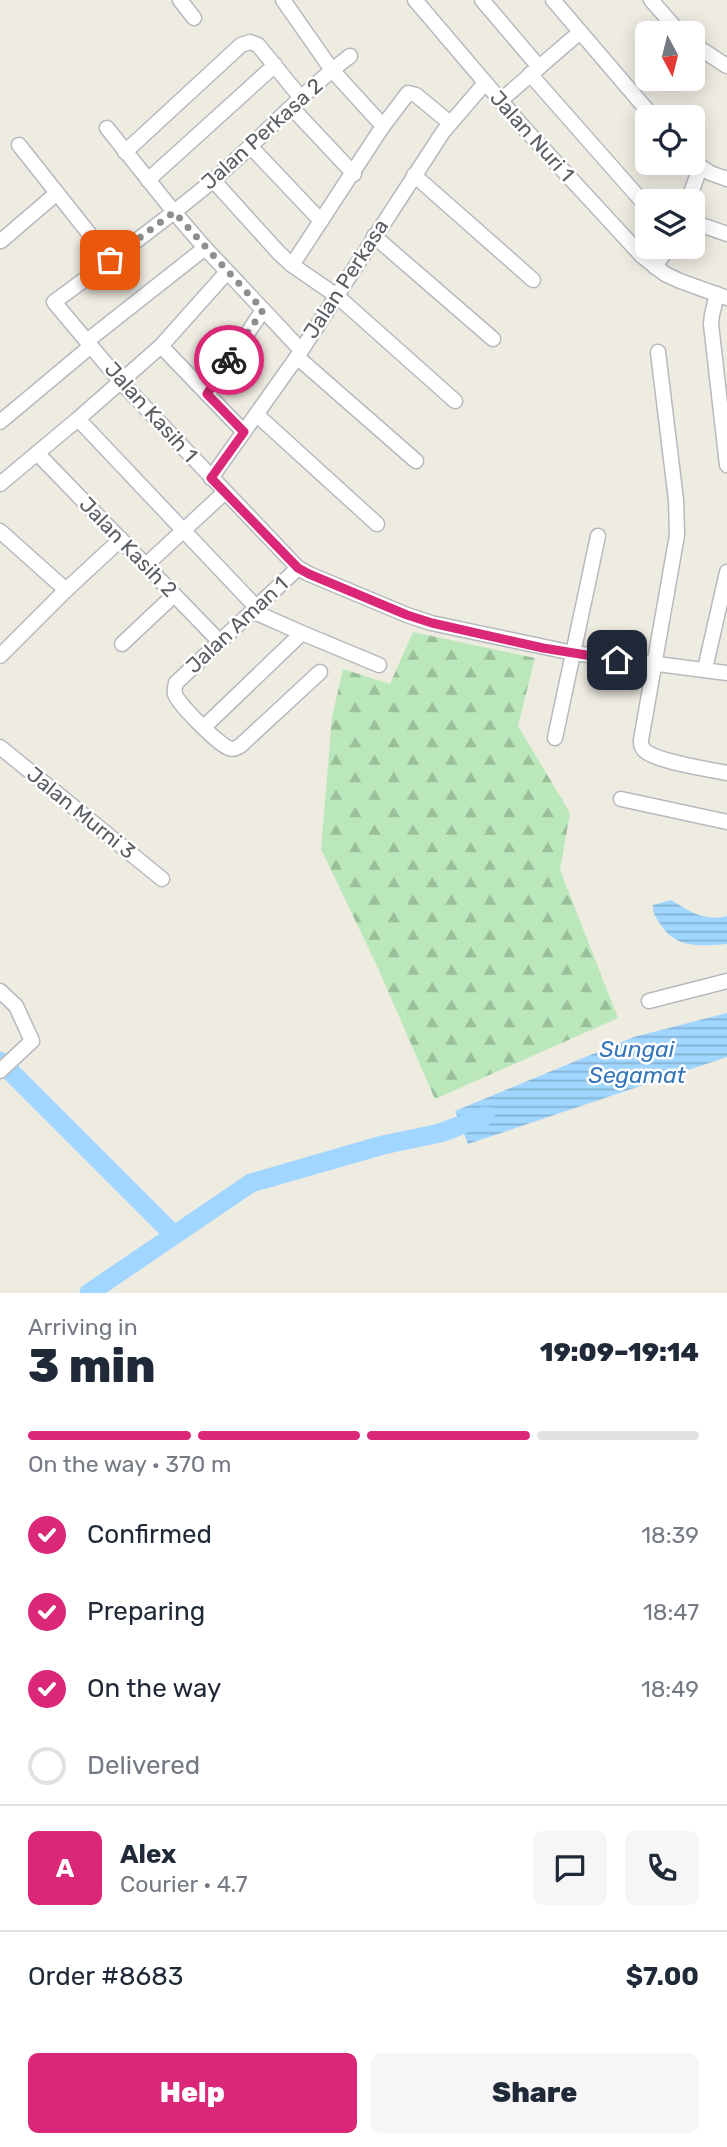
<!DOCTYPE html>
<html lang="en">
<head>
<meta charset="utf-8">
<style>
  :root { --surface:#fff; --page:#f6f6f7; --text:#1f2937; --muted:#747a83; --line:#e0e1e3; --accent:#db2777 }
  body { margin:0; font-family:Rubik,sans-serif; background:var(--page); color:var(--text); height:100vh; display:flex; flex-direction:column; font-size:26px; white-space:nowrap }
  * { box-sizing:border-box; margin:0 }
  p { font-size:23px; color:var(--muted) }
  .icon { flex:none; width:38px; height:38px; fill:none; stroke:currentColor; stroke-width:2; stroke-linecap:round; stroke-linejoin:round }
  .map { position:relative; height:1293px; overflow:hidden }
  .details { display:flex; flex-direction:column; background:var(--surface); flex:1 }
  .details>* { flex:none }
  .needle { width:46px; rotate:173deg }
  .tools { position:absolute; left:635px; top:21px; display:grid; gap:14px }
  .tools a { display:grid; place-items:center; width:70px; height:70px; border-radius:10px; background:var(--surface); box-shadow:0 4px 18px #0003; font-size:35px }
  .pin { position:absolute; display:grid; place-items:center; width:60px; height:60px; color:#fff; margin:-30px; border-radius:14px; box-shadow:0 4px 10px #0006 }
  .courier { position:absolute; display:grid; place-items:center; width:70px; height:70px; margin:-35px; border:5px solid #db2777; border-radius:50%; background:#fff; color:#222; box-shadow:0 2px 9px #0007 }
  .headline em { font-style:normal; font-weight:800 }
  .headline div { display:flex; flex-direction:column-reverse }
  .headline { display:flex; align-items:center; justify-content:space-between; height:119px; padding:0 28px }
  h1 { font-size:46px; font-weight:800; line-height:52px }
  .bar { display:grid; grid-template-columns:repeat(4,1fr); gap:10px 7px; align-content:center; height:84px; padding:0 28px }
  .bar i { height:9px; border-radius:5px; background:var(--line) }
  .bar .current { background:var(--accent) }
  .bar p { grid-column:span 4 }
  .line { display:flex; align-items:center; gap:18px; padding:0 28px; border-top:2px solid var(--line) }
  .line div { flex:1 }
  .round { display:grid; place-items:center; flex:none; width:74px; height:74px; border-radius:10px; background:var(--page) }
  ol { padding:0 28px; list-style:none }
  li { display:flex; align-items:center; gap:21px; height:77px }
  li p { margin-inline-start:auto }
  li .icon { padding:7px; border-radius:50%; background:var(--accent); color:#fff; stroke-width:4 }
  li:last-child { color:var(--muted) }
  li i { width:38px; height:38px; border:4px solid var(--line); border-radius:50% }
  .primary-button { display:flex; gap:14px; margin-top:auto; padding:14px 28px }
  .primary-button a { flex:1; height:80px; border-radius:10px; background:var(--accent); color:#fff; font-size:28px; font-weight:800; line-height:80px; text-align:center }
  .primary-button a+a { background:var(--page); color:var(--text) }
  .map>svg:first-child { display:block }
</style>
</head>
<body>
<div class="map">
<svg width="727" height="1293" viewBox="0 0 727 1293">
  <defs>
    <pattern id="forest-firs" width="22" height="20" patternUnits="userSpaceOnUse" patternTransform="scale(1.75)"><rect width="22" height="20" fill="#bbe8ba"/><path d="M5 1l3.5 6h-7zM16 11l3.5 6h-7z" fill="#9bbf9b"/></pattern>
    <pattern id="water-rules" width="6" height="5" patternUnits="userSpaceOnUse" patternTransform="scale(1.75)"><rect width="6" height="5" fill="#a0d6ff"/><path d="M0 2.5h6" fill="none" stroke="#85b1d2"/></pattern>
  </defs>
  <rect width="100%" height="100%" fill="#eeebe1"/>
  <polygon fill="url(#forest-firs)" points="413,632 535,658 518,726 570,813 560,870 618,1018 435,1099 377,966 321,849 332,717 343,669 390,684"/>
  <g fill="url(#water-rules)">
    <path d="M 671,900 C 689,911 705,922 727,916 L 727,944 C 702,946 676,949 661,925 C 657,919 652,913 653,905 Z"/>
    <polygon points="727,1013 727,1057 468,1144 455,1111 634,1037"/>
  </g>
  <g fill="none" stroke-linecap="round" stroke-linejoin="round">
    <g stroke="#a0d6ff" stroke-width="19">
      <polyline points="0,1061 174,1235"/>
      <polyline points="89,1293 251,1183 383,1145 440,1133 485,1116"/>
    </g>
    <defs>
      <g id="minor">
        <polyline points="180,0 194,18"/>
        <polyline points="283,0 332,70 383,126"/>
        <polyline points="415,0 524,128 642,256 665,274 680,281 727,298"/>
        <polyline points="482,0 539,67"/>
        <polyline points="553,0 653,117"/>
        <polyline points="651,0 680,33"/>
        <polyline points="693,44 727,66"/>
        <path d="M 350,56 C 300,94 259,141 211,182 C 161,224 107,263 54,302 L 121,382 L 298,568 L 309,574 L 407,615 L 431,623 L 573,653 L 727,673"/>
        <polyline points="530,74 648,208"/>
        <polyline points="500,101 580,32"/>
        <polyline points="292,108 354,174"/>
        <polyline points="107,128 174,212 205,248 301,350"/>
        <polyline points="19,145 110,260"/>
        <polyline points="250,146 321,221"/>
        <polyline points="125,152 241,45 250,42 258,45 301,98"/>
        <polyline points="693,161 710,173 727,179"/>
        <polyline points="414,175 533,280"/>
        <polyline points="148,180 275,65"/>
        <polyline points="213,180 278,252 292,265 337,296 455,401"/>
        <polyline points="688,201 700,168"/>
        <polyline points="693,222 727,234"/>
        <polyline points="374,236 493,339"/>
        <polyline points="1,241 57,193"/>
        <polyline points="292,265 383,126 408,93 416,95 450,123"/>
        <polyline points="655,267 668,247"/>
        <polyline points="717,294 712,315 711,324 727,465"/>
        <polyline points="87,341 205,248"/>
        <polyline points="161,346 244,432"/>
        <path d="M 658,352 L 676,500 L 677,535 L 641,740 C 641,745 641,746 644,750 C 656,762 709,769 727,773"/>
        <polyline points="297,357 416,461"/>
        <polyline points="207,394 263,310"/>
        <polyline points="257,415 377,524"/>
        <polyline points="78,419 256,607"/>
        <polyline points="0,422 91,346"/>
        <polyline points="37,453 219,641"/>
        <polyline points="211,478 297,357 443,132 485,83"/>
        <polyline points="0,484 78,419 161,346 227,272"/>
        <polyline points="0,531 66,590"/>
        <polyline points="146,565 225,492"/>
        <path d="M 298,568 L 176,683 C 175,687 174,690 175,694 C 177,703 220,746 229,748 C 234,750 236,748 240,746 L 320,672"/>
        <polyline points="302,633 379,665"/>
        <polyline points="122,644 174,595"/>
        <polyline points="0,656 66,590 121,539"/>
        <polyline points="705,669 727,572"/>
        <polyline points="204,727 302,633 252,611"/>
        <polyline points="555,738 598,536"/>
        <polyline points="0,747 162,879"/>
        <polyline points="621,799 727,822"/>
        <polyline points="0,991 16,1006 32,1041 0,1071"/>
        <polyline points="649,1001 727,981"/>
      </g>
    </defs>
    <use href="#minor" stroke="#b6babf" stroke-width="17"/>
    <use href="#minor" stroke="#fff" stroke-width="14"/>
  </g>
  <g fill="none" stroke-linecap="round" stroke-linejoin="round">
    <polyline stroke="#8d8f8f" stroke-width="7" stroke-dasharray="0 12.6" points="110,260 174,212 263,310 229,360"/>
    <polyline stroke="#db2777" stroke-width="9" points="229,360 207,394 244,432 211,478 298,568 309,574 407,615 432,623 543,648 617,660"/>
  </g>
  <g text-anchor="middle" stroke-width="5" stroke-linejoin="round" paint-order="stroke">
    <g font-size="21" fill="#595e63" stroke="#fff">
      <text transform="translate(262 134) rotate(-42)" y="7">Jalan Perkasa 2</text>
      <text transform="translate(532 136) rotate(48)" y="7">Jalan Nuri 1</text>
      <text transform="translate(346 279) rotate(-57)" y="7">Jalan Perkasa</text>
      <text transform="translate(151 412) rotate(48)" y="7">Jalan Kasih 1</text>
      <text transform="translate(128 547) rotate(46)" y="7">Jalan Kasih 2</text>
      <text transform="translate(237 625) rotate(-43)" y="7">Jalan Aman 1</text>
      <text transform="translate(81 813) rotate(39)" y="7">Jalan Murni 3</text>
    </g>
    <g font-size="23" font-style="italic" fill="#3476ba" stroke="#fff">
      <text x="637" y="1057">Sungai<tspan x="637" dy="26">Segamat</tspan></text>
    </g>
  </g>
</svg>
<div class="tools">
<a><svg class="needle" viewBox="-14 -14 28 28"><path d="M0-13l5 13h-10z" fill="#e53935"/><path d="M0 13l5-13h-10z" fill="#747a83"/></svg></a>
<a><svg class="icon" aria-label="locate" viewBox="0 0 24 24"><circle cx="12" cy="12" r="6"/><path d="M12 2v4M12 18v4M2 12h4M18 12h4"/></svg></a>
<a><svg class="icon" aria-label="layers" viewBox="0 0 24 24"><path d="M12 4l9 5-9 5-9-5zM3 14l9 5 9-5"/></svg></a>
</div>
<div class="pin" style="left:110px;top:260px;background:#ea580c"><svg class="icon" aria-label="bag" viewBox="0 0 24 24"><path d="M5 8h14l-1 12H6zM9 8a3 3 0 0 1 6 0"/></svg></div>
<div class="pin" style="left:617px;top:660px;background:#1f2937"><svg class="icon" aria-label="home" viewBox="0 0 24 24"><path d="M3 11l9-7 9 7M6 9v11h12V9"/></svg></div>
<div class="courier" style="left:229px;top:360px"><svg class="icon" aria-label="bike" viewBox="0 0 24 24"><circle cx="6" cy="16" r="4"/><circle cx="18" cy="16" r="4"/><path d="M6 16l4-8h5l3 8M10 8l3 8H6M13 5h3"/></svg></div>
</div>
<section class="details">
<div class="headline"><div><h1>3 min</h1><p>Arriving in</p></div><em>19:09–19:14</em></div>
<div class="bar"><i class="current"></i><i class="current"></i><i class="current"></i><i></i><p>On the way · 370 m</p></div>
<ol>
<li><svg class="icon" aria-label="check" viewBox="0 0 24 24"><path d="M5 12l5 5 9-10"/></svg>Confirmed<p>18:39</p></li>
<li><svg class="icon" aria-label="check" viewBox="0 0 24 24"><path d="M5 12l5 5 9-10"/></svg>Preparing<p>18:47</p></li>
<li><svg class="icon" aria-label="check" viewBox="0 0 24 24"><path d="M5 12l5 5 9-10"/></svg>On the way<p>18:49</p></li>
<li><i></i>Delivered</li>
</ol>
<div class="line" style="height:126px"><b class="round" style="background:var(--accent);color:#fff">A</b><div><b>Alex</b><p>Courier · 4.7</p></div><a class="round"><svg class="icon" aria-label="chat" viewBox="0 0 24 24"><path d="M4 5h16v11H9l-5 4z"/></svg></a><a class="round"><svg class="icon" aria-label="phone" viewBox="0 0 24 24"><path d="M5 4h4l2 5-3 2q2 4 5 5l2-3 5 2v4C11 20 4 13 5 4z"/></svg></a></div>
<div class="line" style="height:91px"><div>Order #8683</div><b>$7.00</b></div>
<div class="primary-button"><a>Help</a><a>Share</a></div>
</section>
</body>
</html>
